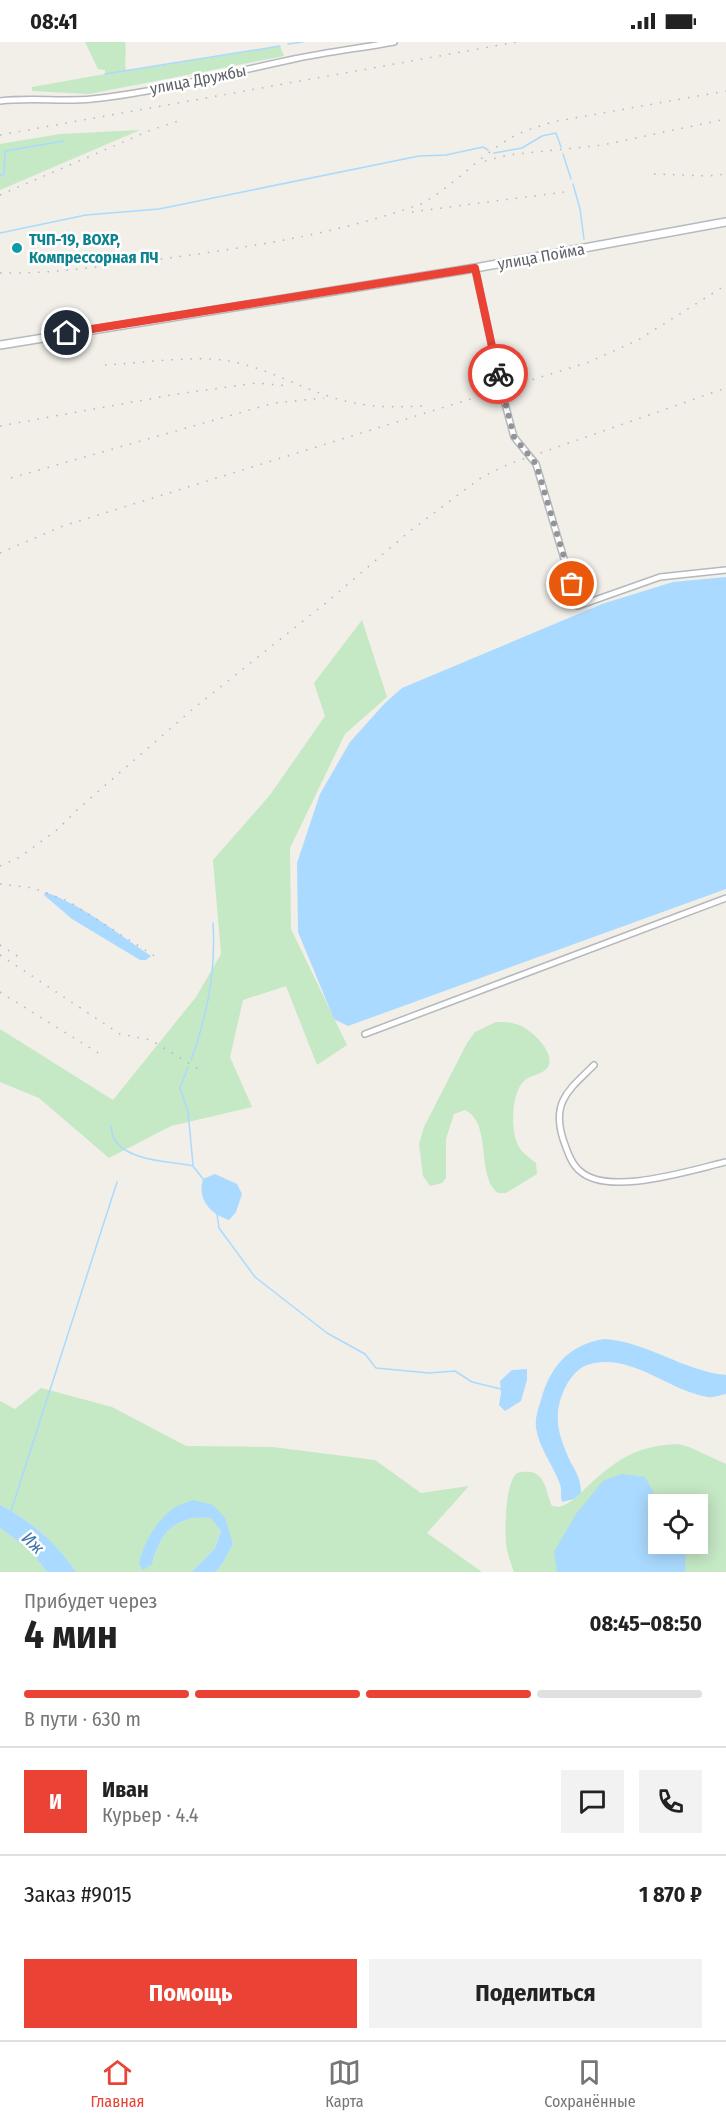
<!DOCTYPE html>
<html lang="ru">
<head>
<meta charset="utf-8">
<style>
  :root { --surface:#fff; --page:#f2f2f2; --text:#222; --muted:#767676; --line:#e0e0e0; --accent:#ea4335 }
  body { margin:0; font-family:"Fira Sans Condensed",sans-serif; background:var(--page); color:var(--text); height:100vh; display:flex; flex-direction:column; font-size:22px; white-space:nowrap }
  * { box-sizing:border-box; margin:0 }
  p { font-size:20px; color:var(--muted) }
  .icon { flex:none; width:33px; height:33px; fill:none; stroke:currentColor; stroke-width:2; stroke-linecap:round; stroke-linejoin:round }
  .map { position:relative; height:1530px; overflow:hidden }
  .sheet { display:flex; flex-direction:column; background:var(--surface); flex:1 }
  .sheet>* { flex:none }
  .buttons { position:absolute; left:648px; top:1452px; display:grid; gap:12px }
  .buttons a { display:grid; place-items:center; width:60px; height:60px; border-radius:0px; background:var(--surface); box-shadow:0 3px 15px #0003; font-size:30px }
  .pin { position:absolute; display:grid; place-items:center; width:51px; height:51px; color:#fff; margin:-26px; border:3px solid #fff; border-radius:50%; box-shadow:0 2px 6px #0007 }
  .courier { position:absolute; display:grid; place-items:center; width:60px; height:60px; margin:-30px; border:4px solid #ea4335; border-radius:50%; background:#fff; color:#222; box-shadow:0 2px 8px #0007 }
  .overview em { font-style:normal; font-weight:700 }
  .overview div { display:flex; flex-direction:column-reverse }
  .overview { display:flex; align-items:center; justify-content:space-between; height:102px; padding:0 24px }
  h1 { font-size:39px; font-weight:700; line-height:45px }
  .bar { display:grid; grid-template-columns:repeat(4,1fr); gap:9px 6px; align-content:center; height:72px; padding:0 24px }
  .bar i { height:8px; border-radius:4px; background:var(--line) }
  .bar .current { background:var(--accent) }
  .bar p { grid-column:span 4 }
  .line { display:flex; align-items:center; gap:15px; padding:0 24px; border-top:2px solid var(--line) }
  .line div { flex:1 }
  .round { display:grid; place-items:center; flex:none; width:63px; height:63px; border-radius:0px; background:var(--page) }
  .action { display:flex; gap:12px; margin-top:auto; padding:12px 24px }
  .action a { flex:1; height:69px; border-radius:0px; background:var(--accent); color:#fff; font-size:24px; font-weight:700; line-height:69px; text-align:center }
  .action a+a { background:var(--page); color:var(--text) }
  .status { display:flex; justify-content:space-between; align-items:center; height:42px; padding:0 30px; background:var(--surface); direction:ltr }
  .status svg { height:16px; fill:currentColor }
  .tabs { display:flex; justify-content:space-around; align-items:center; height:84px; border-top:2px solid var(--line); background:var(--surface); font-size:16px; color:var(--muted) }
  .tabs a { display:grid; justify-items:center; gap:3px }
  .tabs .current { color:var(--accent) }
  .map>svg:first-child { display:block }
</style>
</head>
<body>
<div class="status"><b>08:41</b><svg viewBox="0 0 49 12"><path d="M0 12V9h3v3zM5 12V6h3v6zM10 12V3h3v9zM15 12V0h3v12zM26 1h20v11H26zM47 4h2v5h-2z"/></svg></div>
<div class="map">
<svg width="726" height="1530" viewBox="0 0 726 1530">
  <rect width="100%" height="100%" fill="#f1efe8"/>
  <g fill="#c5e8c5" fill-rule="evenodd">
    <path d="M 85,0 L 125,0 C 127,10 124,22 126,29 L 280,4 L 284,14 L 89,52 L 32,49 L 32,45 L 105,32 L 105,28 L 98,27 Z"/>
    <polygon points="140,88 0,148 0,102 60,92"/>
    <polygon points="362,578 387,655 345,692 290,806 291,887 347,1003 317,1023 286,944 243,958 230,1015 252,1065 171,1084 109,1116 39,1056 0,1040 0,987 113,1058 196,955 221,912 213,818 270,753 325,674 314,641"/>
    <path d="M 496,980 C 504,980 512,980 519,983 C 532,988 556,1011 548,1025 C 543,1033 531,1032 524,1039 C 511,1051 510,1090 519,1105 C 523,1112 530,1116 536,1121 L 537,1132 L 506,1151 L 498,1151 C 475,1133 493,1082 465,1068 L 454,1072 L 446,1097 L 446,1136 L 442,1141 L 430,1144 L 423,1134 L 419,1102 L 424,1085 L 467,1001 L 475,990 Z"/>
    <path d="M 41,1346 L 112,1365 L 186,1404 L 273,1405 L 375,1418 L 421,1451 L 469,1444 L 427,1491 L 482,1530 L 215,1530 L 222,1522 L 233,1502 L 213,1463 L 155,1485 L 152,1522 C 157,1503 165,1484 186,1478 C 194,1475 204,1476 211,1476 L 221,1488 L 215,1506 L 192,1530 L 76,1530 C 57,1501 31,1479 0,1463 L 0,1359 L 15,1367 Z"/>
    <path d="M 678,1402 L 689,1405 L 726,1422 L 726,1530 L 514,1530 C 511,1521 507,1512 506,1502 C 505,1486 505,1441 517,1431 C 546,1424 544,1446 552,1464 L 559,1465 C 571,1462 580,1451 589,1443 C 619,1416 636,1404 678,1402 ZM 658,1462 L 698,1462 L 698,1502 L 658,1502 Z"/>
    <polygon points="0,1486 30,1508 47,1530 0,1530"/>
  </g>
  <g fill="#aadaff">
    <polygon points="726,535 726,847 348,984 334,977 298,890 297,821 320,752 350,700 385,661 402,646 602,562 673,540"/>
    <path d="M 45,850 C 84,864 118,892 151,914 L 146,918 L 140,918 L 72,877 L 44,853 Z"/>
    <path d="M 215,1132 L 237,1142 L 242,1152 L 236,1170 L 229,1178 C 210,1172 197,1157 203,1137 Z"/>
    <path d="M 604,1297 C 646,1299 683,1329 726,1333 L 726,1352 C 720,1353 714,1356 708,1355 C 670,1349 635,1314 595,1321 C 581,1323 574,1331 567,1342 C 551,1372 558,1392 571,1421 C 577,1431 581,1439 581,1451 L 574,1457 L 562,1460 C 560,1454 562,1449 560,1442 C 553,1423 539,1406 536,1386 C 535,1376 538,1367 541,1358 C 550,1325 568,1303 604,1297 Z"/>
    <polygon points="527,1327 527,1338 521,1359 505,1369 499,1363 501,1351 500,1339 512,1328"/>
    <polygon points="621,1432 645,1435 657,1457 650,1468 654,1475 658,1476 658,1502 686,1502 685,1530 557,1530 554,1510 576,1472 603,1439"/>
    <path d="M 193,1458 L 213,1463 L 225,1476 L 233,1502 L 222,1522 L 215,1530 L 192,1530 L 215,1506 L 221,1489 L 211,1476 C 204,1476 194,1475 186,1478 C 165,1484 157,1503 152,1522 L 143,1528 L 139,1521 C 144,1501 155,1481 171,1468 C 177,1463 186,1461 193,1458 Z"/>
    <path d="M 0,1463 C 31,1479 57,1501 76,1530 L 47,1530 L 30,1508 L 0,1486 Z"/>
  </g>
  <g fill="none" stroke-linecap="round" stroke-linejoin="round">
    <g stroke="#aadaff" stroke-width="1.5">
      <polyline points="288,2 303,0"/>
      <polyline points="105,32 280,4"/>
      <polyline points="494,111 522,106 542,94 556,91 561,105"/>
      <polyline points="563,112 571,137"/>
      <polyline points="0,134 4,132 5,109 64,99"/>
      <polyline points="573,142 580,167 584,197"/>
      <polyline points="0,191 86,173 159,167 419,114 446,113 483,105 488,108"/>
      <path d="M 191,1018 C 207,975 216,927 213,881"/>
      <polyline points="188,1025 180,1046 188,1069 193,1123"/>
      <path d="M 111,1084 C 112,1088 112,1094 114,1097 C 128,1120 170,1119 193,1124 L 203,1137"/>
      <polyline points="217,1172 219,1186 255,1235 327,1291 365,1312 376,1326 429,1331 455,1329 472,1340 501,1347"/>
      <polyline points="11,1469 117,1140"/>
    </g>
    <defs>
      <g id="minor">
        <path d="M 0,59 C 30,55 61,60 92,57 C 160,50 227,31 294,17 C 327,10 361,6 394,0"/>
        <polyline points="475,226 501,347 514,395 536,422 578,564 660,535 726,528"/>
        <polyline points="365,992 726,856"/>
        <path d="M 594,1023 C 570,1047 551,1059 563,1097 C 567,1108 571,1122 580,1129 C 608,1155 691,1128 726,1120"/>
      </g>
      <polyline id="secondary" points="0,303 475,226 726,180"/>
    </defs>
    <use href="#minor" stroke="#b5b8bc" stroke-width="8"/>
    <use href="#secondary" stroke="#b6babf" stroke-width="10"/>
    <use href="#minor" stroke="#fff" stroke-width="5"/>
    <use href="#secondary" stroke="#fff" stroke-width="7"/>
    <g stroke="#b6b7b8" stroke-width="1.5" stroke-dasharray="1.5 8" stroke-linecap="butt">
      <polyline points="0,93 517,0"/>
      <polyline points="485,119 508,113 603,103 726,77"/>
      <polyline points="654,132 708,134 726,132"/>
      <polyline points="0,153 151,88 184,77"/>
      <polyline points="412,170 564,150"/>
      <path d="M 0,231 C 49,232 97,225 145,219 C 238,207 332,194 421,162 C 454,144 479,114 512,95 C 525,88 538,85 552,80 L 726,49"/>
      <path d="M 105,323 C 142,321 194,313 229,319 C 263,325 293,342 325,353 C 358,365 395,367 430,363"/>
      <polyline points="0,384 177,352 256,341 290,344"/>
      <polyline points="11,436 274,361 324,356"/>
      <polyline points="0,511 63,484 589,320 638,298 726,243"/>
      <polyline points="0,824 20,815 58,787 78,767 194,666 327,560 410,489 482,435 509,422 726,346"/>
      <polyline points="0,842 33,846 68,859 156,915"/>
      <polyline points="0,903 22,917"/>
      <polyline points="0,913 120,992 151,998 203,1030"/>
      <polyline points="0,950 103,1014"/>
    </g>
  </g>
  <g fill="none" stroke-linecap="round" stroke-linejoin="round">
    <polyline stroke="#929495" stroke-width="6" stroke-dasharray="0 10.8" points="498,332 514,395 536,422 572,542"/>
    <polyline stroke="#ea4335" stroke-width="8" points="67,291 475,226 498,332"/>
  </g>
  <circle fill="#0f9aa8" stroke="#fff" stroke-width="2" cx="17" cy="206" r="6"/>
  <g text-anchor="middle" stroke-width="5" stroke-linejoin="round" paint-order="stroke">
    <g font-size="16" fill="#5f6368" stroke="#fff">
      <text transform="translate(198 37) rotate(-11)" y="6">улица Дружбы</text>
      <text transform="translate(541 214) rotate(-10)" y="6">улица Пойма</text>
    </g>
    <g font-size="16" font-weight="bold" fill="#0d838f" stroke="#fff" text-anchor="start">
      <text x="29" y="203">ТЧП-19, ВОХР,<tspan x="29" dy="18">Компрессорная ПЧ</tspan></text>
    </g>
    <g font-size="18" font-style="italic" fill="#4174aa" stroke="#fff">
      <text transform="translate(33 1501) rotate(44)" y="6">Иж</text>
    </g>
  </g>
</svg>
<div class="buttons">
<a><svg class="icon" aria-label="locate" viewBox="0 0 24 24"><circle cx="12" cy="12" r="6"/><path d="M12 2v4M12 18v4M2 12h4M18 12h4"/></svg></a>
</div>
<div class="pin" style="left:572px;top:542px;background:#ea580c"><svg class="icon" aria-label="bag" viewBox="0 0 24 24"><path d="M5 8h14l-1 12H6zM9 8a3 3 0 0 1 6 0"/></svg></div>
<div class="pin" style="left:67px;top:291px;background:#1f2937"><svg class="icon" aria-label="home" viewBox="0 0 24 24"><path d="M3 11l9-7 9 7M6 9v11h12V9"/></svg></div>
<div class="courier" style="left:498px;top:332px"><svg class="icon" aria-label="bike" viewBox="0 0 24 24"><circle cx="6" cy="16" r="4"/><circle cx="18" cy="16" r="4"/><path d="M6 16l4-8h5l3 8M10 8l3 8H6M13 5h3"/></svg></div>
</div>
<section class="sheet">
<div class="overview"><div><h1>4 мин</h1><p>Прибудет через</p></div><em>08:45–08:50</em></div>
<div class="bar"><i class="current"></i><i class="current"></i><i class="current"></i><i></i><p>В пути · 630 m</p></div>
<div class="line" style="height:108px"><b class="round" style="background:var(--accent);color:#fff">И</b><div><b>Иван</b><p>Курьер · 4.4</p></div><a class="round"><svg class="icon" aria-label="chat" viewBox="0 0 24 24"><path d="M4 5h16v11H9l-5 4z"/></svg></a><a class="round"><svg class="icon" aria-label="phone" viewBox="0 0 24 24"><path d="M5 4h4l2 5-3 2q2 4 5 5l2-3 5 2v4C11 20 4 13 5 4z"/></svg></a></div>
<div class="line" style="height:78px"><div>Заказ #9015</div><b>1 870 ₽</b></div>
<div class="action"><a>Помощь</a><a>Поделиться</a></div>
</section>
<nav class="tabs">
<a class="current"><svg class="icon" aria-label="home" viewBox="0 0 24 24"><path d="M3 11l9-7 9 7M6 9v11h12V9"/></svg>Главная</a>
<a><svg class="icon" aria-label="map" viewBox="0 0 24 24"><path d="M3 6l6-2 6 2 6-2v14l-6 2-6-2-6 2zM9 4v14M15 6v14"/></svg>Карта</a>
<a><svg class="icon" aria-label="saved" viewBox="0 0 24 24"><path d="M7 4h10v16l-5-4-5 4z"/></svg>Сохранённые</a>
</nav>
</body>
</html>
